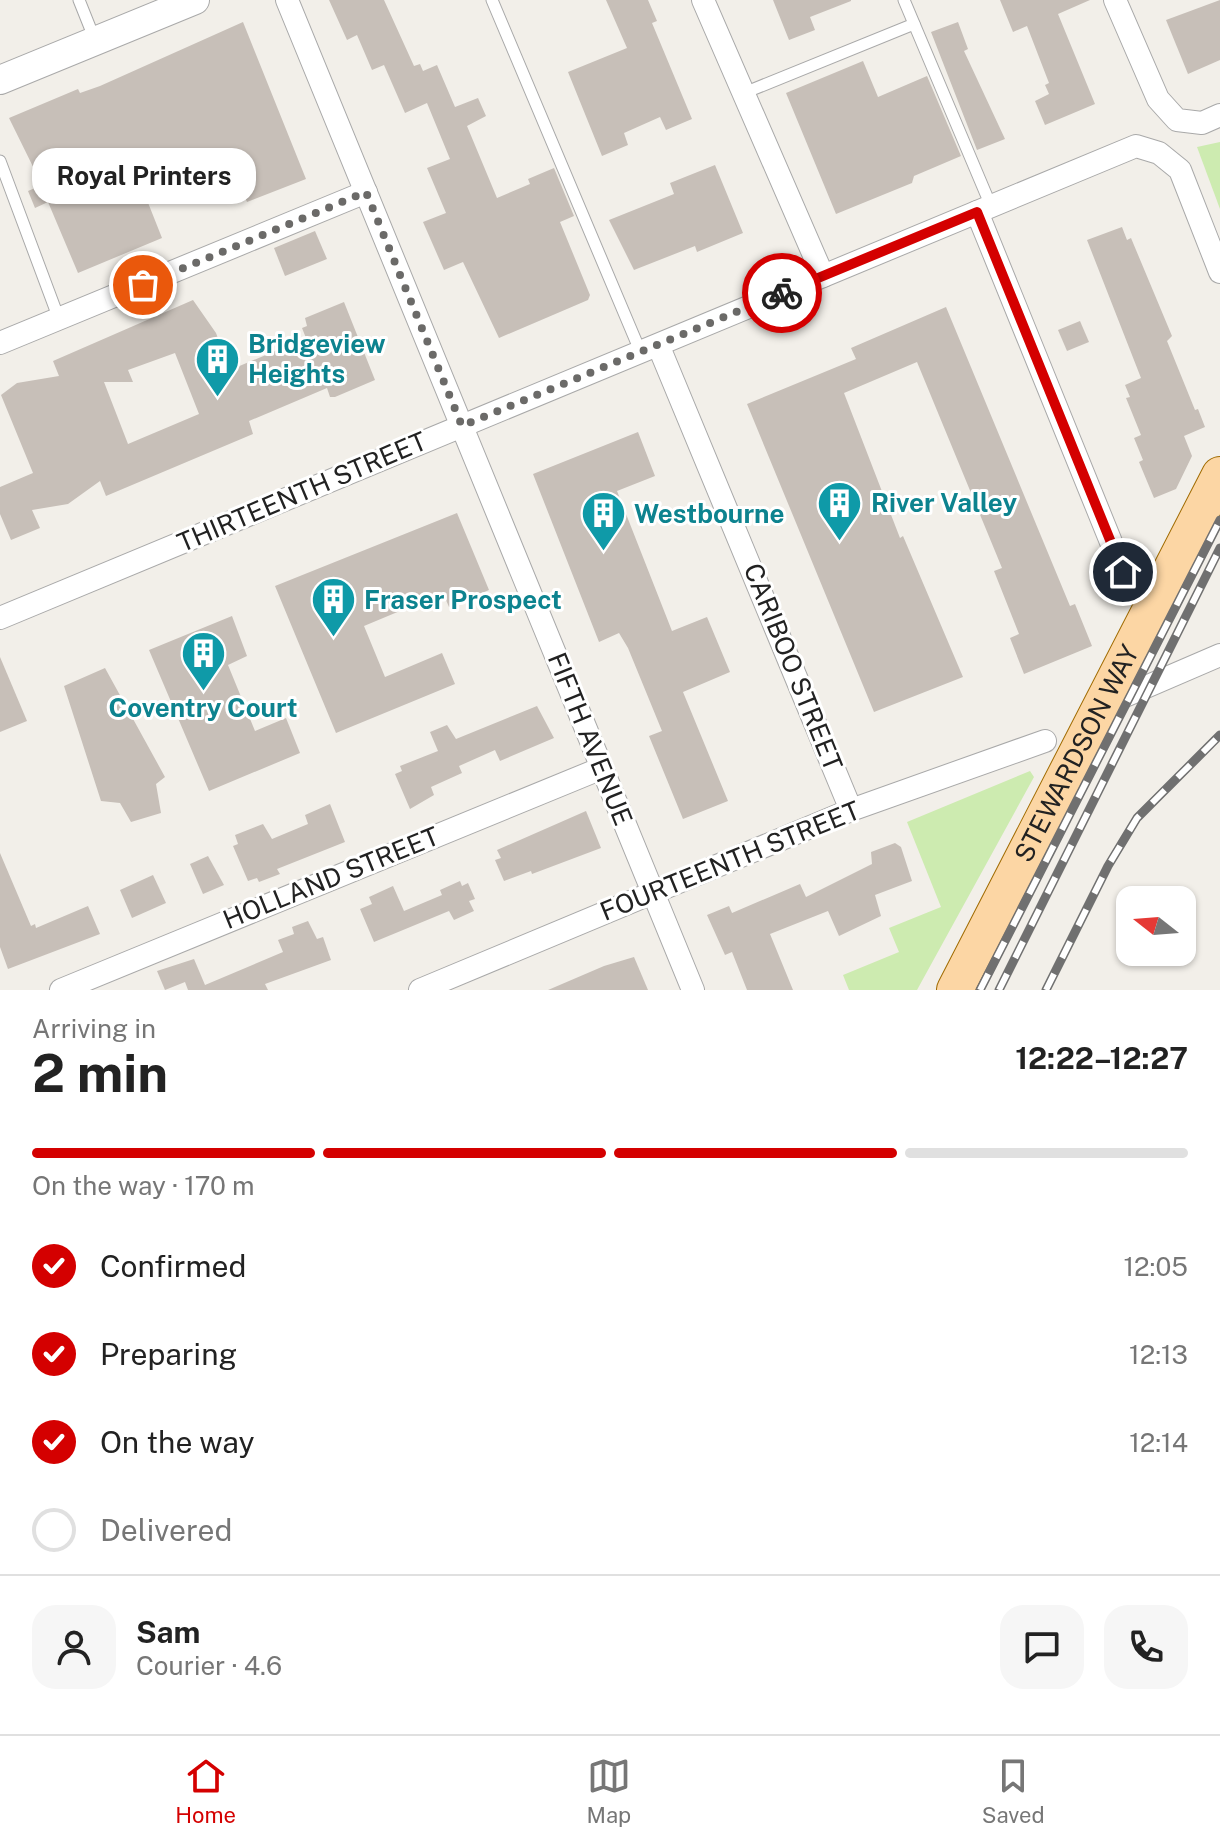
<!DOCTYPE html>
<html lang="en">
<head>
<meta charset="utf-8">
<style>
  :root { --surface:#fff; --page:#f6f6f6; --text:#222; --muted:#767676; --line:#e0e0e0; --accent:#d40000 }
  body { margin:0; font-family:"Public Sans",sans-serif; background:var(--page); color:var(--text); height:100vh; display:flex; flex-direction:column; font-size:30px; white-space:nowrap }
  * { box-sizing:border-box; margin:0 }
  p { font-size:26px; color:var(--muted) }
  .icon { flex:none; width:44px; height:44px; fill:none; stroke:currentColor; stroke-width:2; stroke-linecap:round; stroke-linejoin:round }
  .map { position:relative; height:990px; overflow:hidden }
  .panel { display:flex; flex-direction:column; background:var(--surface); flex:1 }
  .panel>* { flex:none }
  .needle { width:52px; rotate:287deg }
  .controls { position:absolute; left:1116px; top:886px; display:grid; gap:16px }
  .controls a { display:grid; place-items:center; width:80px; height:80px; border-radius:16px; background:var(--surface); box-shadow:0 2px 6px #0004; font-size:40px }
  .pin { position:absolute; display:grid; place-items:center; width:68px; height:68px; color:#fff; margin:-34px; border:4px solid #fff; border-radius:50%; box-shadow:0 2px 8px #0007 }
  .courier { position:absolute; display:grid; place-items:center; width:80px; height:80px; margin:-40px; border:6px solid #d40000; border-radius:50%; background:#fff; color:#222; box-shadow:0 2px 10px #0007 }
  .bubble { position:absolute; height:56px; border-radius:24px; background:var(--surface); box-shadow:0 2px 6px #0004; font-size:26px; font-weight:700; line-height:56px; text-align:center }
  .headline em { font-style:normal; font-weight:700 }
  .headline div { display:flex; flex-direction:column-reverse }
  .headline { display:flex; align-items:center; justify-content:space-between; height:136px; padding:0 32px }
  h1 { font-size:52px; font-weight:700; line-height:60px }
  .bar { display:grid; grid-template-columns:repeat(4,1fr); gap:12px 8px; align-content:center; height:96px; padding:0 32px }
  .bar i { height:10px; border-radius:6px; background:var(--line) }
  .bar .on { background:var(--accent) }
  .bar p { grid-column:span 4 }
  .line { display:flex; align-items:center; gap:20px; padding:0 32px; border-top:2px solid var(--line) }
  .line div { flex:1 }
  .round { display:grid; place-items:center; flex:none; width:84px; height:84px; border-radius:24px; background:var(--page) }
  ol { padding:0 32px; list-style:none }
  li { display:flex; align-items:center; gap:24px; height:88px }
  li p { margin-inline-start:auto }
  li .icon { padding:8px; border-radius:50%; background:var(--accent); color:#fff; stroke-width:4 }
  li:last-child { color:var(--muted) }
  li i { width:44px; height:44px; border:4px solid var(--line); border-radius:50% }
  .tab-bar { display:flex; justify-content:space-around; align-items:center; height:112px; border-top:2px solid var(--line); background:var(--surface); font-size:22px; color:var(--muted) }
  .tab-bar a { display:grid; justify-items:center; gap:4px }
  .tab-bar .on { color:var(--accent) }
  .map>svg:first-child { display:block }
</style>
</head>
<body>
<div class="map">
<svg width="1220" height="990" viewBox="0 0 1220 990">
  <rect width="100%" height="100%" fill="#f2efe9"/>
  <g fill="#cdebb0">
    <polygon points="1220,142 1220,209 1197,147"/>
    <polygon points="1030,771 1034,777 917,990 849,990 843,975 899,952 889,928 941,907 907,822"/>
  </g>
  <g fill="#c7bfb8" fill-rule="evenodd">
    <polygon points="329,0 384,0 414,66 420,64 423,71 437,65 455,107 478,98 486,116 467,126 497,198 530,184 528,179 554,168 574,216 560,222 590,295 588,300 499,338 463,262 444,270 423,222 446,213 427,168 450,159 427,103 405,113 384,65 372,70 357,35 347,40"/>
    <polygon points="606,0 648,0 657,21 652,23 692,119 666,130 660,117 624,133 628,145 602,156 568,72 627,48"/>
    <polygon points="773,0 851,0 851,1 810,17 815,30 789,40"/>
    <polygon points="1000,0 1090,0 1058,14 1095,104 1045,125 1035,101 1049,94 1045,85 1049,83 1027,26 1013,32"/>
    <polygon points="1220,0 1220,60 1188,74 1166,20"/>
    <polygon points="243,22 306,179 247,202 226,154 143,190 162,238 78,273 48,202 35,208 28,191 42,185 9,118 78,89 80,93 100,86"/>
    <polygon points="958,22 968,49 964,51 1005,139 977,150 931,32"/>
    <polygon points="863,61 878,97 927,76 961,156 914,176 912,183 836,214 786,93"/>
    <polygon points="715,165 743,233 697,252 695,246 634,270 609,220 674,194 670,183"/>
    <polygon points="1122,227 1127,240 1131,238 1172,336 1167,341 1195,410 1198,409 1205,427 1184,436 1192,456 1176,489 1154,498 1139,462 1143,460 1134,438 1141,435 1126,398 1130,397 1125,385 1141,378 1087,240"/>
    <polygon points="315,231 327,259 285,276 274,248"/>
    <path d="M 193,300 L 216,333 L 230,370 L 306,338 L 302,328 L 307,326 L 305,318 L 344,302 L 375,380 L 335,397 L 330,397 L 327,388 L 249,421 L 253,434 L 106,496 L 100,481 L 68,504 L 32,510 L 40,528 L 11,540 L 0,514 L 0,487 L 33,473 L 1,395 L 17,383 L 59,376 L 53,361 ZM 175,353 L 199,414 L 128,444 L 104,382 L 133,382 L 128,370 Z"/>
    <polygon points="946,307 1070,606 1075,604 1092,646 1024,674 1010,638 1019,634 994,571 1002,568 917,362 844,393 900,538 903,536 963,677 874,712 747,404 856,359 851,348"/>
    <polygon points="1080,321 1089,342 1067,351 1058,330"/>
    <polygon points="638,432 655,476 617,491 672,631 707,617 730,672 683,692 728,801 683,819 649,736 662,731 628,648 619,633 599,642 533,474"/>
    <polygon points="457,513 489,590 449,607 443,593 364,626 385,677 442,653 455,684 336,733 275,586"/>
    <polygon points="232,616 247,656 228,665 255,731 286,718 300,753 209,791 149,650"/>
    <polygon points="0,657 27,721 0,732"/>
    <polygon points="105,668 165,777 156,784 161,813 131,822 120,803 101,801 64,686"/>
    <polygon points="537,706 554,738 500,761 495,750 459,766 462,773 431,787 434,795 410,809 395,774 402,771 400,766 438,751 430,732 447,725 456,739"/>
    <polygon points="330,804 345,842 277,869 280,874 259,882 257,878 248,881 233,846 238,844 235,835 263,824 272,839 308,824 305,815"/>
    <polygon points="586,811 601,848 532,874 531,871 504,881 495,860 501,858 497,850"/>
    <polygon points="895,843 901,847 912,881 875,895 881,916 839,936 828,911 770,934 793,990 747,990 732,952 725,955 707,915 729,906 732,913 800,884 806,897 872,864 871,852"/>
    <polygon points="0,853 31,926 35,924 36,928 88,906 100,934 8,969 0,947"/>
    <polygon points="208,856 224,885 203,894 190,864"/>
    <polygon points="153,875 166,903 132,918 120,890"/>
    <polygon points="460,881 462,886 468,883 475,899 469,901 474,911 454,920 449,911 374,942 360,909 372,904 369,897 393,886 404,911 442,895 440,890"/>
    <polygon points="308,921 317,939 323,937 331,960 265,984 268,990 188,990 185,982 165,990 157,971 194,959 205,985 283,952 278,940 294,934 292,927"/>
    <polygon points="634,957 648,990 548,990 604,966"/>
  </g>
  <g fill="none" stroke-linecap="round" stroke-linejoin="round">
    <defs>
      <g id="service">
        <polyline points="79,0 95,40"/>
        <polyline points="492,0 641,353"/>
        <polyline points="904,0 991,206"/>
        <polyline points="744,93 914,24"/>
        <polyline points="0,161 59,319"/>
      </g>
      <g id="minor">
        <polyline points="287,0 693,990"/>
        <polyline points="703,0 823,276"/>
        <polyline points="1115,0 1158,99 1177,120 1202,123 1220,115"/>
        <polyline points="977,212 1126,579"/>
        <polyline points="0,343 366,192"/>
        <polyline points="659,347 851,810"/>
        <polyline points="0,618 1136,146 1159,153 1180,170 1220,272"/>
        <polyline points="1104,705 1220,655"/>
        <polyline points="61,990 602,768"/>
        <polyline points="420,990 851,810 1045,741"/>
      </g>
      <polyline id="tertiary" points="0,80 195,0"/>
      <g id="primary">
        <path id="s1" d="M 955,990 L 1220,475"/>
      </g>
    </defs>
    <use href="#service" stroke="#a9a9a9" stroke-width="13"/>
    <use href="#minor" stroke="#a9a9a9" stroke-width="24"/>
    <use href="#tertiary" stroke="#a9a9a9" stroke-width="30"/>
    <use href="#primary" stroke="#a06b00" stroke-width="38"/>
    <use href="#service" stroke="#fff" stroke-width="11"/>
    <use href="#minor" stroke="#fff" stroke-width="22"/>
    <use href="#tertiary" stroke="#fff" stroke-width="28"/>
    <use href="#primary" stroke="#fcd6a4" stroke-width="36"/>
    <defs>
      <g id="rail">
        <polyline points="980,990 1220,520"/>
        <polyline points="999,990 1220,548"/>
        <polyline points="1046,990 1108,866 1137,818 1220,735"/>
      </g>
    </defs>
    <use href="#rail" stroke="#707070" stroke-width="9"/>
    <use href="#rail" stroke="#fff" stroke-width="6" stroke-dasharray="18" stroke-linecap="butt"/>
  </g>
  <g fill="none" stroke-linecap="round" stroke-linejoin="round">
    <polyline stroke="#6b6a68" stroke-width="8" stroke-dasharray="0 14.4" points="143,285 366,192 462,426 782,293"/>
    <polyline stroke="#d40000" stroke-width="10" points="782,293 977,212 1123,572"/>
  </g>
  <defs>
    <symbol id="building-pin" viewBox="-11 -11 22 30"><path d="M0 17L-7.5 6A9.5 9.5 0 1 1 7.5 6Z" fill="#0f9aa8" stroke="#fff"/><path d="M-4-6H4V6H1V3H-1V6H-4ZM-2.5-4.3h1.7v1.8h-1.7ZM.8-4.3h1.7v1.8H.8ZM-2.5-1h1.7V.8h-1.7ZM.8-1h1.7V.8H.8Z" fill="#fff"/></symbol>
  </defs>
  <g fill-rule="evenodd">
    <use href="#building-pin" x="192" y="334" width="51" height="69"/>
    <use href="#building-pin" x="814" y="478" width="51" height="69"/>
    <use href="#building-pin" x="578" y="488" width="51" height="69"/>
    <use href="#building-pin" x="308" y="574" width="51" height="69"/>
    <use href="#building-pin" x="178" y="628" width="51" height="69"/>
  </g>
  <g text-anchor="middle" stroke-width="6" stroke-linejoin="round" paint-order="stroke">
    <g font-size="26" font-weight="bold" fill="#0d838f" stroke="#fff" text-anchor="start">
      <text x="248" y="353">Bridgeview<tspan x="248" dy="30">Heights</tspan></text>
      <text x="871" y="512">River Valley</text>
      <text x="634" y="523">Westbourne</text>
      <text x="364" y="609">Fraser Prospect</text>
      <text x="203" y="717" text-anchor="middle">Coventry Court</text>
    </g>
    <g font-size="26" fill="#222" stroke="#fff">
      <text transform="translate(302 492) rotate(-23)" y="9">THIRTEENTH STREET</text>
      <text transform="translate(793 667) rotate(68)" y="9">CARIBOO STREET</text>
      <text transform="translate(590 739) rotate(68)" y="9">FIFTH AVENUE</text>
      <text dy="9" stroke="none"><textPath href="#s1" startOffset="266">STEWARDSON WAY</textPath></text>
      <text transform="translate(730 861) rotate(-22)" y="9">FOURTEENTH STREET</text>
      <text transform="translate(331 878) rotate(-22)" y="9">HOLLAND STREET</text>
    </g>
  </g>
</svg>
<div class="controls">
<a><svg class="needle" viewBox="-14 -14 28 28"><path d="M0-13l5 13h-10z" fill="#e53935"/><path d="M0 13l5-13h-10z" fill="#767676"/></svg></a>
</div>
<div class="pin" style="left:143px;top:285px;background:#ea580c"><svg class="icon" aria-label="bag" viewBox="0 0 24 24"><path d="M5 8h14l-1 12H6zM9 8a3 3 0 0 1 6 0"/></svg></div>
<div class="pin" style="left:1123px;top:572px;background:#1f2937"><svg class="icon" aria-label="home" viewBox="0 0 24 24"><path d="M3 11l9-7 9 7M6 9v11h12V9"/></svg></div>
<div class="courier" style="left:782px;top:293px"><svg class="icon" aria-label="bike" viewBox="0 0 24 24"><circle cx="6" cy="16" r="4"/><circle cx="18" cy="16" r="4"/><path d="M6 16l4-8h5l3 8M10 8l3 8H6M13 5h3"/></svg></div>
<div class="bubble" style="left:32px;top:148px;width:224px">Royal Printers</div>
</div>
<section class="panel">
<div class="headline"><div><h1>2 min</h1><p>Arriving in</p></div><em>12:22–12:27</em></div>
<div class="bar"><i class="on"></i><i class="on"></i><i class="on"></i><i></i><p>On the way · 170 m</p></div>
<ol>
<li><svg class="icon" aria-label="check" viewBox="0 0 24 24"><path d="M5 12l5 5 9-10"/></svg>Confirmed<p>12:05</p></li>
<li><svg class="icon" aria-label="check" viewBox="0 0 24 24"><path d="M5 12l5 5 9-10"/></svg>Preparing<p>12:13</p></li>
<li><svg class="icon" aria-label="check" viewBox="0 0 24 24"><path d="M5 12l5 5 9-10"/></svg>On the way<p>12:14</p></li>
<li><i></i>Delivered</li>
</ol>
<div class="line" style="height:144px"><a class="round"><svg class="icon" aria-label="person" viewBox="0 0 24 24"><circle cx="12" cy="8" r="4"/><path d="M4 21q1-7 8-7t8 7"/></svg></a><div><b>Sam</b><p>Courier · 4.6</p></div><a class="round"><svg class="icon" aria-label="chat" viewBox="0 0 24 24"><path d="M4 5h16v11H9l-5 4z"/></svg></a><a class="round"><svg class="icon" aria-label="phone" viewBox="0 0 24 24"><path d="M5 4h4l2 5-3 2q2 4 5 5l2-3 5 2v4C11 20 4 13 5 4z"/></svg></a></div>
</section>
<nav class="tab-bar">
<a class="on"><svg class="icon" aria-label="home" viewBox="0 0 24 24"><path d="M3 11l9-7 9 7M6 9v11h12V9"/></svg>Home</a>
<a><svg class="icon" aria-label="map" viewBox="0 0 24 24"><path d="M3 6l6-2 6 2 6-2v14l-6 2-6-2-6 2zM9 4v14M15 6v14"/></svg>Map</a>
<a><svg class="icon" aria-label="saved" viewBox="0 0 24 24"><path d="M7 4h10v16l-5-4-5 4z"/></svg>Saved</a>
</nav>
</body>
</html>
